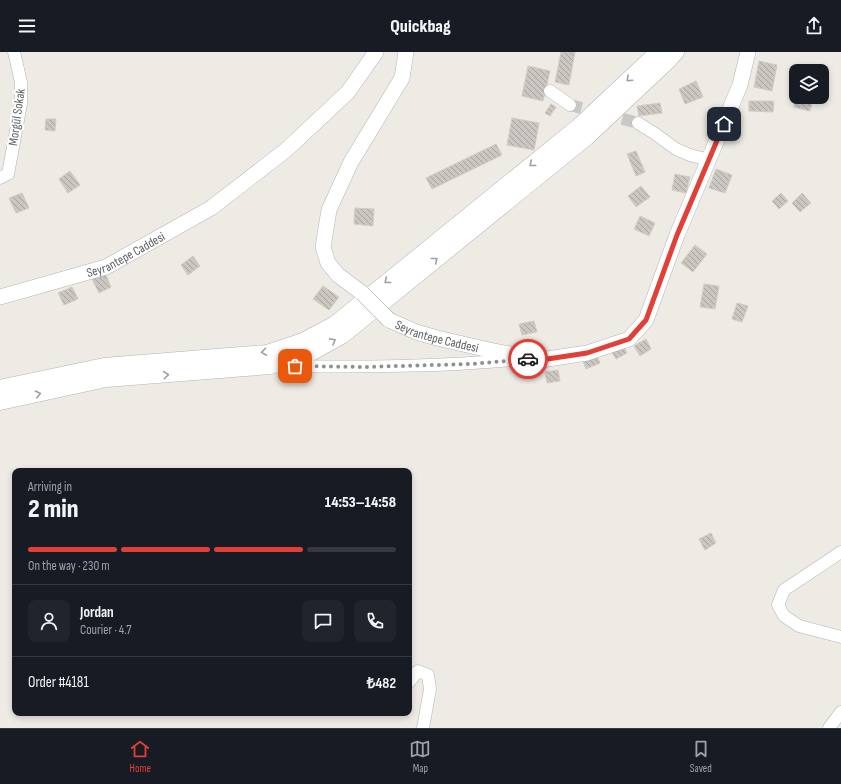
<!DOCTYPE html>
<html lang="en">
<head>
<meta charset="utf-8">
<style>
  :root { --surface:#171b24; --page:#20242c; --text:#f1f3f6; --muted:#9ea1a6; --line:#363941; --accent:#e23f36 }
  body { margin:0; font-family:"Sofia Sans Condensed",sans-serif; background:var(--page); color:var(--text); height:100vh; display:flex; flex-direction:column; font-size:15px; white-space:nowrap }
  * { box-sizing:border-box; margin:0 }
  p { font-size:13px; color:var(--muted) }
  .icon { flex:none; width:22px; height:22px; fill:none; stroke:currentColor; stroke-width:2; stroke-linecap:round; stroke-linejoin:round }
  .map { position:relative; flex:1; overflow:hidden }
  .panel { position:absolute; left:12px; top:416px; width:400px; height:248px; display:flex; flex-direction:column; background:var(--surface); border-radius:8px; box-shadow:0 2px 6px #0003 }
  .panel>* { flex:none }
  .buttons { position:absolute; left:789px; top:12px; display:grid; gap:8px }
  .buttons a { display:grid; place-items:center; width:40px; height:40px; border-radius:8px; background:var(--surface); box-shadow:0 2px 6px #0003; font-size:20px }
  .pin { position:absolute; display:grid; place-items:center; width:34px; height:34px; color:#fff; margin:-17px; border-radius:8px; box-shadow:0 2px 6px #0006 }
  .courier { position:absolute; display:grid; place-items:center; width:40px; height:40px; margin:-20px; border:3px solid #e23f36; border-radius:50%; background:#fff; color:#222; box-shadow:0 1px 5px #0007 }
  .overview em { font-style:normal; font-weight:800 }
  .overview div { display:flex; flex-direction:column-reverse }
  .overview { display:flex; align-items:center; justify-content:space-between; height:68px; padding:0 16px }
  h1 { font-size:26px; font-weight:800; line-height:30px }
  .bar { display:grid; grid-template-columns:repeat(4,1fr); gap:6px 4px; align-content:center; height:48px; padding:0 16px }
  .bar i { height:5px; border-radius:3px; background:var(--line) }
  .bar .selected { background:var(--accent) }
  .bar p { grid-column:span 4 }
  .line { display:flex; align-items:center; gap:10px; padding:0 16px; border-top:1px solid var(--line) }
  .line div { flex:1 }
  .round { display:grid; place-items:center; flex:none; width:42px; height:42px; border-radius:8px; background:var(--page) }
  header { display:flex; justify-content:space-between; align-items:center; height:52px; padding:0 16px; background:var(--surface); font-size:18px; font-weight:800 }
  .tab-bar { display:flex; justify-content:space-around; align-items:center; height:56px; border-top:1px solid var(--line); background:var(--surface); font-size:11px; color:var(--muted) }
  .tab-bar a { display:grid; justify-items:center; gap:2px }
  .tab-bar .selected { color:var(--accent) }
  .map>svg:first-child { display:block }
</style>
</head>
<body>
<header><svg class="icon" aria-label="menu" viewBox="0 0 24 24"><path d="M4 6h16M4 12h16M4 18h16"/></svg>Quickbag<svg class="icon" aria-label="share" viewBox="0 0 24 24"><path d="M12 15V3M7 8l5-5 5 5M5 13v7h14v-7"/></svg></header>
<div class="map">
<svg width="841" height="676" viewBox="0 0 841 676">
  <defs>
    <pattern id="building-back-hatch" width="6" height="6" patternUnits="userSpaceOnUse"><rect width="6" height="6" fill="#cac6c1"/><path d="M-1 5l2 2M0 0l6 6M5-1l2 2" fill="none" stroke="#a7a4a0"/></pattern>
  </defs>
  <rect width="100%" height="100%" fill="#eeebe4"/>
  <g fill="url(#building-back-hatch)" stroke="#d2cdc3">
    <polygon points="561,0 575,0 569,33 555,30"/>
    <polygon points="759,9 777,13 772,39 754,35"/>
    <polygon points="528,14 550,19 543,49 522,44"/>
    <polygon points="696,29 703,45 685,52 679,37"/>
    <polygon points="796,43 796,45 813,45 810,59 794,55"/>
    <polygon points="749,49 774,49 773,60 749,59"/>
    <polygon points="660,51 662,61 639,64 637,54"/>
    <polygon points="551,52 556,55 550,64 545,61"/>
    <polygon points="512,66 539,71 534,98 507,93"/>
    <polygon points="46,67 56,67 55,79 45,78"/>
    <polygon points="496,92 502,103 432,137 426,126"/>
    <polygon points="636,99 645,120 636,124 627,102"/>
    <polygon points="716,117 732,123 725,141 709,136"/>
    <polygon points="70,119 80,133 68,141 59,127"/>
    <polygon points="675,122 690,125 686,141 672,138"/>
    <polygon points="641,134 650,145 636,155 628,144"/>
    <polygon points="22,141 29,156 16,161 9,146"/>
    <polygon points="781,141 788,149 779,157 772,149"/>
    <polygon points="802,141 811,151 800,160 792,151"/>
    <polygon points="355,156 374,157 373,174 354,172"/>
    <polygon points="640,164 655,171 649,184 634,177"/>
    <polygon points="695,193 707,202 693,220 681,211"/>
    <polygon points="193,204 200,214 188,223 181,213"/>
    <polygon points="105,221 111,235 99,241 92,227"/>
    <polygon points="704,232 719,234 715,257 700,255"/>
    <polygon points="323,234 339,245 329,258 313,247"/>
    <polygon points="72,235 78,247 64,253 58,241"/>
    <polygon points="737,251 748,254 742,270 732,267"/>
    <polygon points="534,269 537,280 522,283 519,272"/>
    <polygon points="646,287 651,297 640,304 634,294"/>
    <polygon points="622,291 627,301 616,307 610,297"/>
    <polygon points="596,301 600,311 586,317 582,306"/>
    <polygon points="558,318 560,329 547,331 545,320"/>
    <polygon points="711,481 716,491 705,498 699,487"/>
  </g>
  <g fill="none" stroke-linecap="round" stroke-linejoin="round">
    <polyline stroke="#cac8c4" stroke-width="12" stroke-dasharray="12 6" stroke-linecap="butt" points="570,53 638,71"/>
    <defs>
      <g id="minor">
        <polyline points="550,39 570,53"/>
        <polyline points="638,71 654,81 676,97 690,103 709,108"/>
        <polyline points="0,126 8,122 21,52 21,30 14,0"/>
        <path d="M 279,314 C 360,315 441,315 522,307"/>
        <polyline points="841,500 784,538 778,553 784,564 799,574 841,585"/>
        <polyline points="409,630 418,619 428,623 430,637 423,676"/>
        <polyline points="829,676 841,660"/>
      </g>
      <g id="tertiary">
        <polyline points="362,241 338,223 328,211 323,195 329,158 351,110 402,26 406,0"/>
        <path id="s1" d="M 0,245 L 106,215 L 211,156 L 286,98 L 348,40 L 376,0"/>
        <path id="s2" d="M 389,268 L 416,280 L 437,286 L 489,298 L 541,308 L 587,301 L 629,287 L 646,268 L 677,183 L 740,33 L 748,0"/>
      </g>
      <g id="secondary">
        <polyline points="0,336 104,314 267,301 303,289 335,272 578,75 658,0"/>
        <polyline points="0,350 106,327 270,314 309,302 343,283 587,85 668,9 676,0"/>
      </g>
    </defs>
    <use href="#minor" stroke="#b1b5b9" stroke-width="13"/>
    <use href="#tertiary" stroke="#b1b5b9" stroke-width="16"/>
    <use href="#secondary" stroke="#b0b4b8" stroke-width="17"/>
    <use href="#minor" stroke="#fff" stroke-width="12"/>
    <use href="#tertiary" stroke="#fff" stroke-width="15"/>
    <use href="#secondary" stroke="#fff" stroke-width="16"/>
    <defs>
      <polyline id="tertiary-bridge" points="362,241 389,268"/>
    </defs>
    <use href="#tertiary-bridge" stroke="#b1b5b9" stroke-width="16" stroke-linecap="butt"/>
    <use href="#tertiary-bridge" stroke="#fff" stroke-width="15"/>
  </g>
  <defs><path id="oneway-chevron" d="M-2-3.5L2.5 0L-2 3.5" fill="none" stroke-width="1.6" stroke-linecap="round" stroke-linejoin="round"/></defs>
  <g stroke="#9da0a2">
    <use href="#oneway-chevron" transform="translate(629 27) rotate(137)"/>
    <use href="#oneway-chevron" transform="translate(532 112) rotate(141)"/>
    <use href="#oneway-chevron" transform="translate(435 208) rotate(-39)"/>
    <use href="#oneway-chevron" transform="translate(387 229) rotate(141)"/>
    <use href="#oneway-chevron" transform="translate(333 289) rotate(-29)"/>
    <use href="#oneway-chevron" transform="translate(264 300) rotate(172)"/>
    <use href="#oneway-chevron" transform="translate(166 323) rotate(-5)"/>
    <use href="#oneway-chevron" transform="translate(38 342) rotate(-12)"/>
  </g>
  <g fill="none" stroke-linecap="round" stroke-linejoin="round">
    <polyline stroke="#8f9191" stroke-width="4" stroke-dasharray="0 7.2" points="295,314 364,315 472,312 528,307"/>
    <polyline stroke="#e23f36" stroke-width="5" points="528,307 541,308 587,301 629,287 646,268 677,183 724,72"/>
  </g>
  <g text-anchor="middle" stroke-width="4" stroke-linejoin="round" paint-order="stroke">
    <g font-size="13" fill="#5c6064" stroke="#fff">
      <text transform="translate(16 65) rotate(-82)" y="5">Morgül Sokak</text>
      <text dy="5" stroke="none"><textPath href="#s1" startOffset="133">Seyrantepe Caddesi</textPath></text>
      <text dy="5" stroke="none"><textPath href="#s2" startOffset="51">Seyrantepe Caddesi</textPath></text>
    </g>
  </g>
</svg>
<div class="buttons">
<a><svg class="icon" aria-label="layers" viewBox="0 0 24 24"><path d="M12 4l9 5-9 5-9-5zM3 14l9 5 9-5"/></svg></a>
</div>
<div class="pin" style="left:295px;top:314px;background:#ea580c"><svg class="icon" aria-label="bag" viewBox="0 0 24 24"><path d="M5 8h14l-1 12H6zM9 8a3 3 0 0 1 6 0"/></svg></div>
<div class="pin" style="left:724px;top:72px;background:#1f2937"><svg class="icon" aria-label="home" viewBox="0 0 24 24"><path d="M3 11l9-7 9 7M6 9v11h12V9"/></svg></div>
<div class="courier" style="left:528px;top:307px"><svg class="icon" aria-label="car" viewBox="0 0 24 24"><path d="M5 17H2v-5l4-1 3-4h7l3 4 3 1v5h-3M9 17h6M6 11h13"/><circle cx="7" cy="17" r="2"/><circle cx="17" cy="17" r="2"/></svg></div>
<section class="panel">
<div class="overview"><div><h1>2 min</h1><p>Arriving in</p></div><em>14:53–14:58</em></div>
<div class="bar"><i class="selected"></i><i class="selected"></i><i class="selected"></i><i></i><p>On the way · 230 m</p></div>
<div class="line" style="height:72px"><a class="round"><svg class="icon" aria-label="person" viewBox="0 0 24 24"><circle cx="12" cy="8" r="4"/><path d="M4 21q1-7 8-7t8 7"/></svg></a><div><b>Jordan</b><p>Courier · 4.7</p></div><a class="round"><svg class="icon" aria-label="chat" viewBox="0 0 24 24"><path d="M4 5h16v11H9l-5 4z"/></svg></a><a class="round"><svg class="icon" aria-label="phone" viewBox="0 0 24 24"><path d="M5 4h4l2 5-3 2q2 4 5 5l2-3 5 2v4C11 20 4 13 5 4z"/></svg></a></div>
<div class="line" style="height:52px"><div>Order #4181</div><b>₺482</b></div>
</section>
</div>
<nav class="tab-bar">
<a class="selected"><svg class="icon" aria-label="home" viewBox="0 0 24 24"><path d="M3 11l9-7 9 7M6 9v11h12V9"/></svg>Home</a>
<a><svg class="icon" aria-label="map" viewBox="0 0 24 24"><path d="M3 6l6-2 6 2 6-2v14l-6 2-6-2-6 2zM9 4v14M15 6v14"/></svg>Map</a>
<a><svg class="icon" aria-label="saved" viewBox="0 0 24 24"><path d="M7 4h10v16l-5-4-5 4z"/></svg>Saved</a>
</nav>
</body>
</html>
